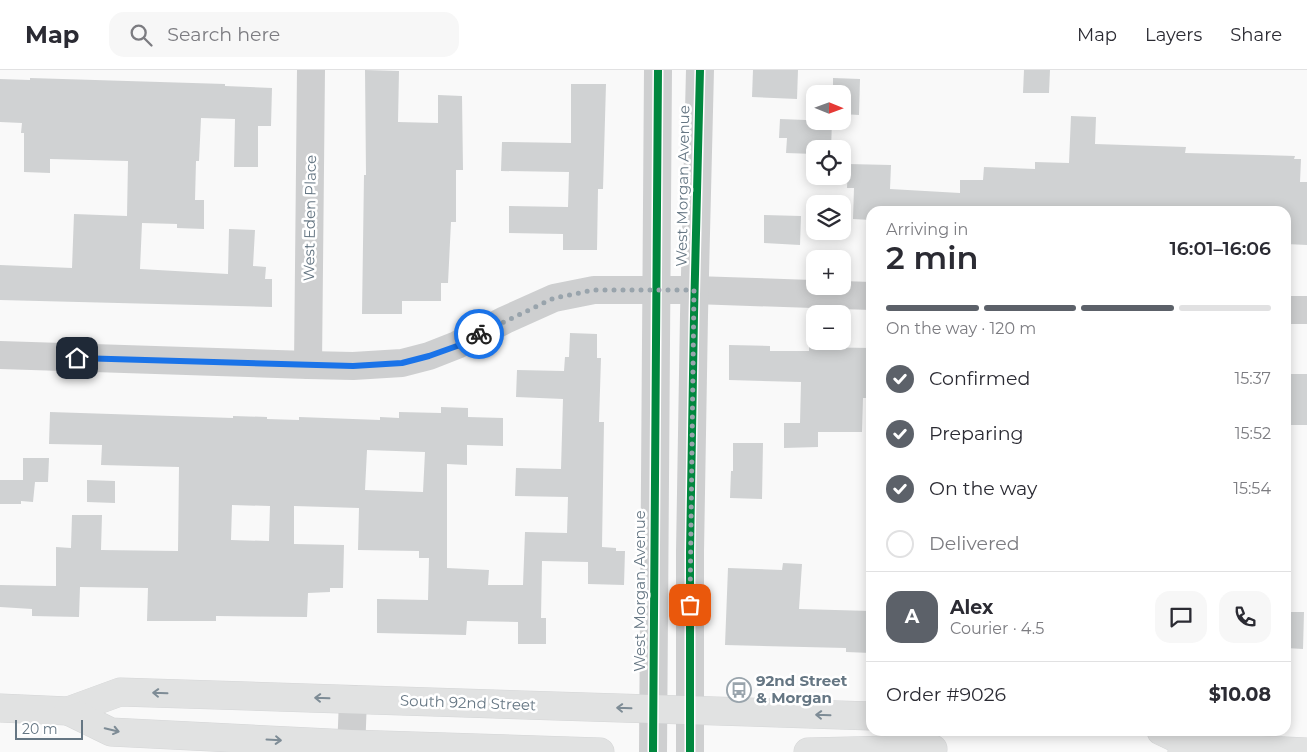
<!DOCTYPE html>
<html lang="en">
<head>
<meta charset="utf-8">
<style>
  :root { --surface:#fff; --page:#f7f7f7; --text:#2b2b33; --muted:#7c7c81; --line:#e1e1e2; --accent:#5c6169 }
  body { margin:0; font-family:Montserrat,sans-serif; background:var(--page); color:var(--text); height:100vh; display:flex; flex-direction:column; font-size:19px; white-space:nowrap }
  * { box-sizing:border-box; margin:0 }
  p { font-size:16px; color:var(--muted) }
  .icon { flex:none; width:28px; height:28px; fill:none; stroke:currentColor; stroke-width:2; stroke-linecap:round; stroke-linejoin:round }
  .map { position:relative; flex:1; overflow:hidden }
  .side { position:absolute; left:866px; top:136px; width:425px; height:530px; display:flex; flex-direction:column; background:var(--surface); border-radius:15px; box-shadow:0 2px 12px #0003 }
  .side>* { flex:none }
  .needle { width:32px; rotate:91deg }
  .buttons { position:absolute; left:806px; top:15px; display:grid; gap:10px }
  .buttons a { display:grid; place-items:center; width:45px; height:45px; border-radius:10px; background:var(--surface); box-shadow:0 2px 12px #0003; font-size:25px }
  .scale { position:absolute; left:15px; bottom:12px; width:68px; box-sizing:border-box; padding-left:5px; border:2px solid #657683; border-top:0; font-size:14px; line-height:18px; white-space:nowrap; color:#657683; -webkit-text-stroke:4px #fff; paint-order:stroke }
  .pin { position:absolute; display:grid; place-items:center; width:42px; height:42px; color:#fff; margin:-21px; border-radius:10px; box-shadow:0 2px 8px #0006 }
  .courier { position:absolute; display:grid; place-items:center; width:50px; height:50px; margin:-25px; border:4px solid #1a73e8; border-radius:50%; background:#fff; color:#222; box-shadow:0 1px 6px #0007 }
  .headline em { font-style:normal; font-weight:600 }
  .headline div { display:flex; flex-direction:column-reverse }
  .headline { display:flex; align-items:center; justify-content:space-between; height:85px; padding:0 20px }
  h1 { font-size:32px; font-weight:600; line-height:38px }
  .bar { display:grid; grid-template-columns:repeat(4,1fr); gap:8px 5px; align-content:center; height:60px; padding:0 20px }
  .bar i { height:6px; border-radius:4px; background:var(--line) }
  .bar .on { background:var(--accent) }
  .bar p { grid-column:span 4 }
  .line { display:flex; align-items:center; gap:12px; padding:0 20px; border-top:1px solid var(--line) }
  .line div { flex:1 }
  .round { display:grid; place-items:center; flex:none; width:52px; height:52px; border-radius:15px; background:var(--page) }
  ol { padding:0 20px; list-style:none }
  li { display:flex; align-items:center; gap:15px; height:55px }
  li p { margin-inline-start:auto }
  li .icon { padding:5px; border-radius:50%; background:var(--accent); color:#fff; stroke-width:4 }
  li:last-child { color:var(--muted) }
  li i { width:28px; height:28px; border:2px solid var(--line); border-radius:50% }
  header { display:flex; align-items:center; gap:30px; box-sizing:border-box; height:70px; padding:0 25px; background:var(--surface); border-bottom:1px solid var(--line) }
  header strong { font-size:24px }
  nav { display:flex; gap:28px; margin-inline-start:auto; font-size:18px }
  .search { width:350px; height:45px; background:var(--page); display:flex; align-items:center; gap:12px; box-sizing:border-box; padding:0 18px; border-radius:15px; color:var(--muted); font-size:19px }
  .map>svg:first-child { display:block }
</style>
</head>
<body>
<header>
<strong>Map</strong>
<div class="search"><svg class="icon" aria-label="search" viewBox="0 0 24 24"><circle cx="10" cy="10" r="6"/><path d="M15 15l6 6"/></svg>Search here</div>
<nav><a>Map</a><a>Layers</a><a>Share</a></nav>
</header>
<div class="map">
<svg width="1307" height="682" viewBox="0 0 1307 682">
  <rect width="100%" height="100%" fill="#f9f9f9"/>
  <g fill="#d0d2d3" fill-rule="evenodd">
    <polygon points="365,0 399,1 398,52 438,53 438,25 462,26 463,100 456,100 456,152 451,152 448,213 441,213 441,231 402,231 402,244 362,244 364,105 366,105"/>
    <polygon points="753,0 798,0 797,29 752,27"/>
    <polygon points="1024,0 1050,0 1049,23 1023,23"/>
    <polygon points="30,8 225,14 225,16 272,18 271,56 258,56 258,97 234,97 235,49 201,48 199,91 196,91 195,130 204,130 204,159 177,158 177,154 142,153 140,199 228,204 229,159 255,160 253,196 266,197 265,209 272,209 272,237 0,230 0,195 72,198 74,144 127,146 128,91 50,89 50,103 24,102 24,63 21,63 22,53 0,52 0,9 30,10"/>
    <polygon points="833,8 860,9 859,45 842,44 842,24 833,24"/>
    <polygon points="571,14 606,14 603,119 598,119 597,180 563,180 563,164 509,163 509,136 568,137 569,102 501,101 502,72 571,73"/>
    <polygon points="1071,46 1096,47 1095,74 1186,77 1185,83 1295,86 1294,89 1301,89 1300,112 1307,112 1307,175 1286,174 1286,141 871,141 871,150 853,149 854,118 847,118 848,94 891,95 890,119 960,123 960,110 983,110 984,97 1035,99 1035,92 1069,93"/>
    <polygon points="780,49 832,51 831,79 815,79 815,84 786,83 787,68 779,68"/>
    <polygon points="764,145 801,146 800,175 764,173"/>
    <path d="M 570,263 L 597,264 L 597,288 L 601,288 L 599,352 L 604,352 L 602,477 L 616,478 L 616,481 L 625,481 L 624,515 L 588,514 L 588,492 L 542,491 L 541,548 L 546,548 L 546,574 L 518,574 L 518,552 L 467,551 L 466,565 L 377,563 L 377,529 L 428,530 L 429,488 L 419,488 L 419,481 L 358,480 L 359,438 L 294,436 L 294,474 L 344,475 L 343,518 L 330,518 L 330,522 L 308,523 L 307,547 L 216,546 L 216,551 L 147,551 L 148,518 L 80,517 L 79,547 L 32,546 L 32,539 L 0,537 L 0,515 L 56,516 L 56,477 L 71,478 L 72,445 L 102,445 L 101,480 L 178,481 L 179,397 L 101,395 L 102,375 L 49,374 L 50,342 L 233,348 L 233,346 L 267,347 L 267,349 L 299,350 L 299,347 L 380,350 L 380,347 L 399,348 L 399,342 L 441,343 L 441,337 L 468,338 L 468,347 L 503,348 L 503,376 L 467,375 L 467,395 L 447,394 L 447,498 L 489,500 L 488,515 L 523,515 L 525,462 L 567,463 L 568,427 L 515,426 L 516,398 L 561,399 L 563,329 L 516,327 L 517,300 L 564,301 L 565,287 L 569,287 ZM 367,380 L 425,382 L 423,422 L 365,420 ZM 232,435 L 270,436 L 269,471 L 231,470 Z"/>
    <polygon points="729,275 770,276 770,281 809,281 809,277 871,278 871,328 863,328 862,362 818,362 818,377 784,378 784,353 800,353 801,312 729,310"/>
    <rect x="1286" y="304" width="21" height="51"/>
    <polygon points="733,373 763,373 762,429 730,428 731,401 733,401"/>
    <polygon points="23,388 49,388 48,412 35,412 33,432 21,431 21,434 0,434 0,410 23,410"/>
    <polygon points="87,410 115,411 115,433 87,432"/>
    <polygon points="783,493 802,494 799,539 871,541 871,583 846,582 846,578 725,575 728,498 782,500"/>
    <polygon points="1286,542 1304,542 1303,579 1286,578"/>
  </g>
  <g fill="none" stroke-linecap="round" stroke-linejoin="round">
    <defs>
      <g id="major">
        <polyline points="0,638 68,641 120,622 871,646"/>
        <polyline points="68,641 111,662 351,674 600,682"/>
        <polyline points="1161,661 1195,677"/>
        <polyline points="808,682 933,679 931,682"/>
        <polyline points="1182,682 1195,677 1307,682"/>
      </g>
    </defs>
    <use href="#major" stroke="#d5d6d7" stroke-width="29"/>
    <g stroke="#cecfd0" stroke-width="28">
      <polyline points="1286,240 1307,240"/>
      <polyline points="0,285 308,295 353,296 402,293 429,286 457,275 505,250 554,228 594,220 694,220 871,226"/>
      <polyline points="308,295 311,0"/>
      <polyline points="351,682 353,629"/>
      <polyline points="653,682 658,0"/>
      <polyline points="690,682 690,482 694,245 700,0"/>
    </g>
    <use href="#major" stroke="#e1e2e2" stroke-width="28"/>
    <defs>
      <g id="cycleway">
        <polyline points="653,682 658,0"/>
        <polyline points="690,682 690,482 694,245 700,0"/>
      </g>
    </defs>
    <use href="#cycleway" stroke="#fff" stroke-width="11"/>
    <use href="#cycleway" stroke="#00873e" stroke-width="8"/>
  </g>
  <defs><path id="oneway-shaft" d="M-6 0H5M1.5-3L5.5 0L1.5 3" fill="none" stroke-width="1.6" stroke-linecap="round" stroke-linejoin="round" transform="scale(1.25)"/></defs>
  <g stroke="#7e8c96">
    <use href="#oneway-shaft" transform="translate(160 623) rotate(-178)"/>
    <use href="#oneway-shaft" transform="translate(322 628) rotate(-178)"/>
    <use href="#oneway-shaft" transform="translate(624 638) rotate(-178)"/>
    <use href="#oneway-shaft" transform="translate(823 645) rotate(-178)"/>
    <use href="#oneway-shaft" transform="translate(112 660) rotate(13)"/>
    <use href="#oneway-shaft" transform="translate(274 670) rotate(3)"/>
  </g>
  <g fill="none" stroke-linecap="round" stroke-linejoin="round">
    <polyline stroke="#99a4ac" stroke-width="5" stroke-dasharray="0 9" points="479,264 554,228 594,220 694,220 690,535"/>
    <polyline stroke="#1a73e8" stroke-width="6" points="77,288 353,296 402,293 429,286 457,276 479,264"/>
  </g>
  <defs>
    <symbol id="bus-ring" viewBox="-11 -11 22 22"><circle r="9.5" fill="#fff" stroke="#99a4ac" stroke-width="1.5"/><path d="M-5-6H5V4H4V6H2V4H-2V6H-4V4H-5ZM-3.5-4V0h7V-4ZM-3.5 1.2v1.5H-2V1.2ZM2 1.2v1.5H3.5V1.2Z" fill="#99a4ac"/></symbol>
  </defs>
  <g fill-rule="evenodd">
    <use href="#bus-ring" x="725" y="606" width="28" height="28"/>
  </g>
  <g text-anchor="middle" stroke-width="5" stroke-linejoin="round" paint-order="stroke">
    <g font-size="15" fill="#657683" stroke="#fff">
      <text transform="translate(683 116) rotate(-89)" y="5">West Morgan Avenue</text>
      <text transform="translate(310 148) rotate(-89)" y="5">West Eden Place</text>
      <text transform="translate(640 521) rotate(-90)" y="5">West Morgan Avenue</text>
      <text transform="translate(468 633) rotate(2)" y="5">South 92nd Street</text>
    </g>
    <g font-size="15" font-weight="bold" fill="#657683" stroke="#fff" text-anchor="start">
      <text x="756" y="616">92nd Street<tspan x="756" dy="17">&amp; Morgan</tspan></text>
    </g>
  </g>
</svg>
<div class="buttons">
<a><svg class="needle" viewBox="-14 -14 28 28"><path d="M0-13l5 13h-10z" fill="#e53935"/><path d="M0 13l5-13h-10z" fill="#7c7c81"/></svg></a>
<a><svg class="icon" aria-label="locate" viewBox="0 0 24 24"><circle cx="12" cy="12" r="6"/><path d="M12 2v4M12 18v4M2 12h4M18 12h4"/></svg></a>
<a><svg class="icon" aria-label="layers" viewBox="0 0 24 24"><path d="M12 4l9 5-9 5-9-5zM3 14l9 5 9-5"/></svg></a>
<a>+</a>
<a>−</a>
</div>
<div class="scale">20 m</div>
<div class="pin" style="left:690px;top:535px;background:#ea580c"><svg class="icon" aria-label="bag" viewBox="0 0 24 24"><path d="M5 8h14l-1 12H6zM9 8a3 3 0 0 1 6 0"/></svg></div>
<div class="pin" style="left:77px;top:288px;background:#1f2937"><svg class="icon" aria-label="home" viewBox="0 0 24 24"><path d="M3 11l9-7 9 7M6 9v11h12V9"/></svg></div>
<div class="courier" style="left:479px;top:264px"><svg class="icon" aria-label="bike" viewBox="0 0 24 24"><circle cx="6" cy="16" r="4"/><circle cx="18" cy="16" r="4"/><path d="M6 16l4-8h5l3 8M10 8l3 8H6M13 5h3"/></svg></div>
<section class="side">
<div class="headline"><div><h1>2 min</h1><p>Arriving in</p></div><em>16:01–16:06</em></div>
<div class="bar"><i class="on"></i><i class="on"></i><i class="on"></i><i></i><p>On the way · 120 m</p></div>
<ol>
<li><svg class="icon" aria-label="check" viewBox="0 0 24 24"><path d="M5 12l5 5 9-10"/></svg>Confirmed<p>15:37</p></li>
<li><svg class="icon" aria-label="check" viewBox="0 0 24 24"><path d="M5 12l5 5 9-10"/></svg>Preparing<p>15:52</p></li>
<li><svg class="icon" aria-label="check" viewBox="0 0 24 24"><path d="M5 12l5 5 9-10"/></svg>On the way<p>15:54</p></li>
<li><i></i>Delivered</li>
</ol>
<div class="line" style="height:90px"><b class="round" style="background:var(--accent);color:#fff">A</b><div><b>Alex</b><p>Courier · 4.5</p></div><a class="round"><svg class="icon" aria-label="chat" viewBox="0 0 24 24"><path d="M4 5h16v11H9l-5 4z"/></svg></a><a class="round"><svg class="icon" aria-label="phone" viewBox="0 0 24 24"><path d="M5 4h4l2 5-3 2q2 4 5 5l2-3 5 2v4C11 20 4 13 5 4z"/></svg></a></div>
<div class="line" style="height:65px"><div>Order #9026</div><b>$10.08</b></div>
</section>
</div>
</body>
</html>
